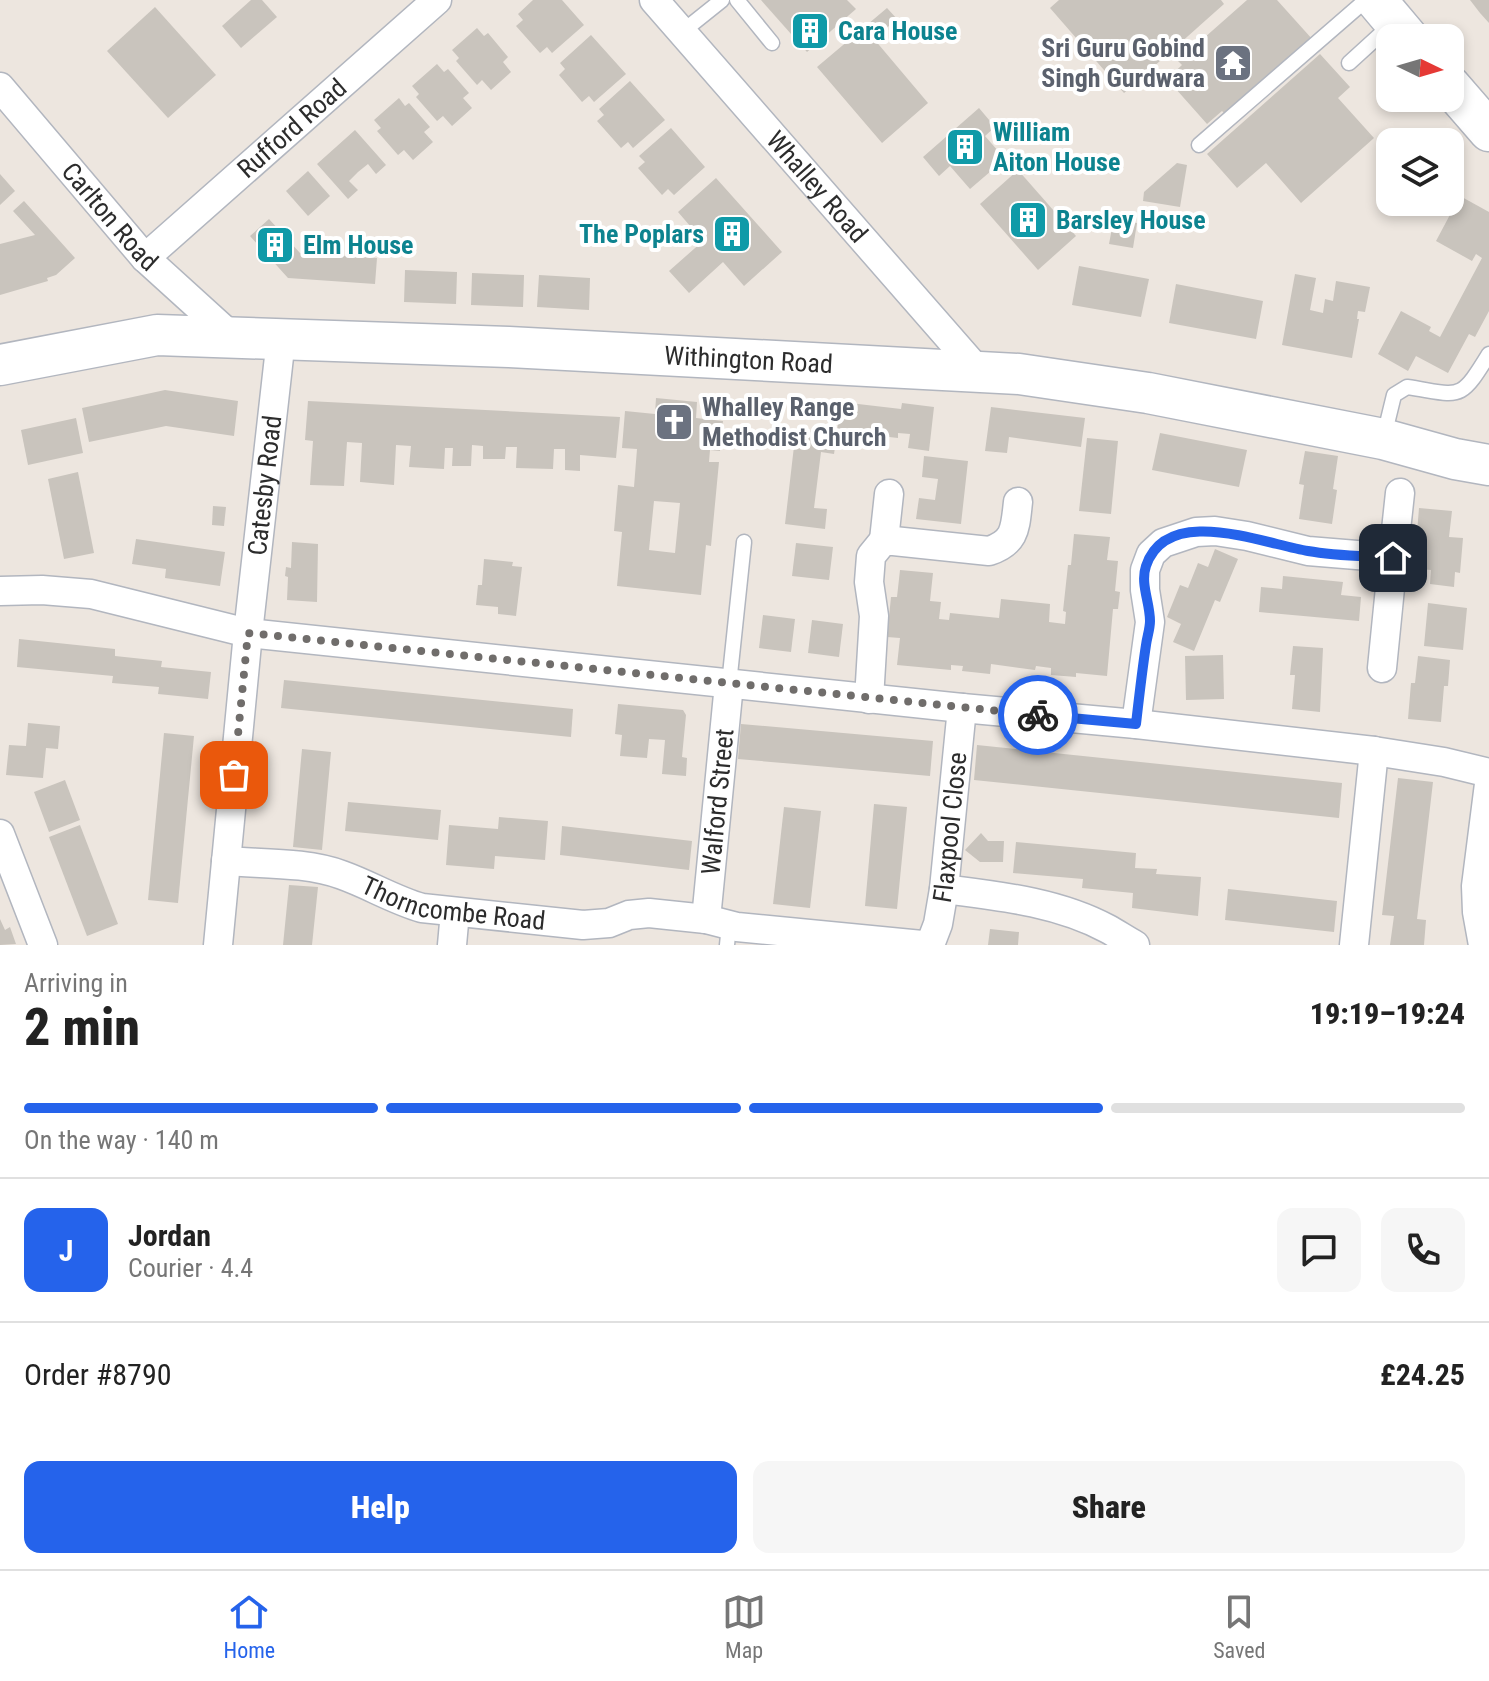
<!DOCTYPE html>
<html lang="en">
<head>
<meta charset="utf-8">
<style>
  :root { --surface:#fff; --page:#f6f6f6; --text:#222; --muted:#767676; --line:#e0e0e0; --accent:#2563eb }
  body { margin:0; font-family:"Roboto Condensed",sans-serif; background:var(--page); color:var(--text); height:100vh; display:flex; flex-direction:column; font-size:30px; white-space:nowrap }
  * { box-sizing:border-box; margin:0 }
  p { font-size:26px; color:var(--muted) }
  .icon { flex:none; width:44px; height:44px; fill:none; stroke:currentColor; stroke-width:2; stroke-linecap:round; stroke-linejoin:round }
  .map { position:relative; height:945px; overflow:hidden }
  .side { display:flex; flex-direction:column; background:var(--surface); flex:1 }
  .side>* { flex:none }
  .needle { width:52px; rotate:95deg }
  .buttons { position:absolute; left:1376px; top:24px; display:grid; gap:16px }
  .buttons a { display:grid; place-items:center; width:88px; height:88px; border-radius:16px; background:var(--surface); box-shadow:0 4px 12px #0003; font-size:40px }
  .pin { position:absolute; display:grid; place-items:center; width:68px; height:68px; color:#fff; margin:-34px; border-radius:16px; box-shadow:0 4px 12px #0006 }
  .courier { position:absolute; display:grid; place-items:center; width:80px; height:80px; margin:-40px; border:6px solid #2563eb; border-radius:50%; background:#fff; color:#222; box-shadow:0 2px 10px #0007 }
  .overview em { font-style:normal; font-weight:800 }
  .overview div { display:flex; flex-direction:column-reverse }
  .overview { display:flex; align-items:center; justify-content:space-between; height:136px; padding:0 24px }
  h1 { font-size:52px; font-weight:800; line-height:60px }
  .bar { display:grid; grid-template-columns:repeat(4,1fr); gap:12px 8px; align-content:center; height:96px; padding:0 24px }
  .bar i { height:10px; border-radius:6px; background:var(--line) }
  .bar .current { background:var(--accent) }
  .bar p { grid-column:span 4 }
  .line { display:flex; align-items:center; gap:20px; padding:0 24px; border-top:2px solid var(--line) }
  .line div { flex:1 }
  .round { display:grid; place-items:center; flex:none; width:84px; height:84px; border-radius:16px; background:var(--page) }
  .primary-button { display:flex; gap:16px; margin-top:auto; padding:16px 24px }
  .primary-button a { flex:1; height:92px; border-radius:16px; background:var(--accent); color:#fff; font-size:32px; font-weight:800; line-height:92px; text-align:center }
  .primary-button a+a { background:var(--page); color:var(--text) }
  .tab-bar { display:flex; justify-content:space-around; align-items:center; height:112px; border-top:2px solid var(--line); background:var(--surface); font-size:22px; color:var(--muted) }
  .tab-bar a { display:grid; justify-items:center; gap:4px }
  .tab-bar .current { color:var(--accent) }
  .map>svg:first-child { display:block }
</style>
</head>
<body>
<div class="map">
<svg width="1489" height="945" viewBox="0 0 1489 945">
  <rect width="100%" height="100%" fill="#ede6df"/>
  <g fill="#c9c4bd" fill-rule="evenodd">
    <polygon points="251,0 262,0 277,17 241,48 222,26"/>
    <polygon points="533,0 562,0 584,25 552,53 547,47 540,53 516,26 523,20 518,14"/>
    <polygon points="761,0 847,0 856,9 807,52"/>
    <polygon points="1059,0 1221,0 1224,4 1124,93 1050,8"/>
    <polygon points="1247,0 1277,0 1313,40 1227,116 1222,111 1207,124 1167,79 1182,65 1178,61"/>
    <polygon points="1470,0 1489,0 1489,23 1480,13"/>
    <polygon points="155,7 216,75 168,118 107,51"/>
    <polygon points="887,8 897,19 874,39 928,103 882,143 817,67"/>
    <polygon points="477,28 484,36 488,33 508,57 503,62 511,72 491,90 482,80 477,85 456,61 459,58 452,50"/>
    <polygon points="591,35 626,74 594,102 589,96 582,102 559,75 565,69 560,63"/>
    <polygon points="1320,54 1350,87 1338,98 1374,138 1301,203 1266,163 1237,188 1207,154"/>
    <polygon points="437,64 444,72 448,69 469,93 463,98 472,108 452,126 443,116 437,121 416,97 419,94 412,86"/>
    <polygon points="630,81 665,120 633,148 628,142 621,148 597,121 604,115 599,109"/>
    <polygon points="399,98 405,106 409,103 430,127 424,132 433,142 413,160 404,150 398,155 377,131 381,128 374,120"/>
    <polygon points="979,108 995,127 985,136 1005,159 970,189 950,166 939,176 923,157"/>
    <polygon points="671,128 705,167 674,195 668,189 662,195 638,168 645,162 639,156"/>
    <polygon points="355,130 386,165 376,174 368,164 358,172 349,181 358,190 348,199 317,164"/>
    <polygon points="1177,163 1187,165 1180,207 1143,201 1144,192"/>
    <polygon points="1018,170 1076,236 1038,270 980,204"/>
    <polygon points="308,171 330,196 308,216 286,191"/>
    <polygon points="0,174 15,191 0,205"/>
    <polygon points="716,178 782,252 744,286 723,262 689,293 669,271 703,241 678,212"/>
    <polygon points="1460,196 1489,212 1489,311 1475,337 1469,334 1448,373 1416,356 1408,371 1378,354 1401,311 1431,327 1429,331 1440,337 1482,258 1476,254 1472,261 1436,241"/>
    <polygon points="24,201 75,258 56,275 47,278 48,281 0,295 0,244 35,235 13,211"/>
    <polygon points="269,219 300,253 377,258 375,284 288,278 250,236"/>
    <polygon points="1120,220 1137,223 1133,248 1109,244 1112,228 1118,229"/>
    <polygon points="1079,266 1149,279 1141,317 1072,305"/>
    <polygon points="405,270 457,272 456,304 404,302"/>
    <polygon points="472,273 524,275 523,307 471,305"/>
    <polygon points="1295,274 1316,278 1310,310 1323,313 1325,299 1333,301 1336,281 1370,287 1365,312 1358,311 1357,319 1359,319 1352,358 1282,345"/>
    <polygon points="539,275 590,278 589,310 537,307"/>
    <polygon points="1176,284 1263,301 1256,339 1169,323"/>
    <polygon points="165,390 238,401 234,436 166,426 89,442 82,408"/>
    <path d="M 656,398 L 697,402 L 696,418 L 723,421 L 720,451 L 710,450 L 709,462 L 719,462 L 711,546 L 706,545 L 701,595 L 617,586 L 622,532 L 614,531 L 618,485 L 634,487 L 637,449 L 622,448 L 625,411 L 655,414 ZM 654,501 L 680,503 L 675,553 L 649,550 Z"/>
    <polygon points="308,401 620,417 616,458 580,455 580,471 565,470 565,449 554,449 553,469 516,468 517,447 506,447 505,459 483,459 483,446 472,445 471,466 452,466 453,448 445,448 444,469 409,467 411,446 396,445 394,485 360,482 362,443 347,442 344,486 310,485 313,441 305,440"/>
    <polygon points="841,402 901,409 902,403 934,407 929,451 908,448 910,434 898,433 898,438 837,431"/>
    <polygon points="991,407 1085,418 1081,447 1009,437 1007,453 985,451"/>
    <polygon points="76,418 83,453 28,465 21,430"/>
    <polygon points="796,429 837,434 834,454 821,452 814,508 827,509 825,529 785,524"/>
    <polygon points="1160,433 1247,450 1239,487 1152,470"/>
    <polygon points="1087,438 1118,441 1111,514 1079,511"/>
    <polygon points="1305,451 1338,456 1333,489 1337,490 1332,524 1299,519 1304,485 1299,484"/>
    <polygon points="924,456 968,461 961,524 916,519 919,498 935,500 938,479 922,477"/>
    <polygon points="78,472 94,553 64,559 48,479"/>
    <polygon points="213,506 226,507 224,526 212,525"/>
    <polygon points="1419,508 1452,511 1449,537 1463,538 1460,573 1455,572 1454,587 1430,584 1431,570 1419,569 1422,534 1417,533"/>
    <polygon points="1074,534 1110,537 1107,560 1118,561 1115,591 1120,592 1118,609 1113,609 1107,676 1076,673 1076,677 1051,675 1051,668 1036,666 1035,670 991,664 990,674 962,671 963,666 951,665 951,670 897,665 900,638 887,637 891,597 897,597 900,570 933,573 930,601 941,602 939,619 949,620 950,613 999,618 1001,599 1050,604 1049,622 1065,624 1066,612 1063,611 1068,565 1071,565"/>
    <polygon points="136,539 225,552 220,586 165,578 166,569 132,564"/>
    <polygon points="292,542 318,544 317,602 287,600 288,577 285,576 286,567 291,568"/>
    <polygon points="796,543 833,547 829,580 792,576"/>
    <polygon points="1215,549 1238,559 1220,602 1215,600 1194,651 1173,642 1181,624 1167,617 1180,585 1188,588 1198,563 1208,567"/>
    <polygon points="484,559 513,562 512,566 522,567 516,616 498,614 498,607 476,605 478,585 482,585"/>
    <polygon points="1283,576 1343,582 1341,595 1361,597 1359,621 1259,612 1261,587 1282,589"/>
    <polygon points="1428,603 1467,608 1463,650 1424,646"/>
    <polygon points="763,615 795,619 791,652 759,648"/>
    <polygon points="812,620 843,624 839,657 808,653"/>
    <polygon points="19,639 115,649 115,656 162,661 161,667 211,672 208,699 158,694 159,687 112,683 113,676 17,667"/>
    <polygon points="1293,646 1323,648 1320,712 1292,709 1295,675 1290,675"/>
    <polygon points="1223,655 1224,699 1186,700 1185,656"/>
    <polygon points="1418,656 1450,660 1448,686 1444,686 1441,722 1408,719 1411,683 1415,683"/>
    <polygon points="284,680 573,709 571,737 281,708"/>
    <polygon points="618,704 683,710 686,715 682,757 687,758 686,776 662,774 665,740 649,739 647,758 620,756 622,735 615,734"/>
    <polygon points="28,723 60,726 58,749 46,748 43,778 6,775 9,745 26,746"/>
    <polygon points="741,724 933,741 930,776 738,759"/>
    <polygon points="164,733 194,736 178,903 148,900"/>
    <polygon points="977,745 1342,783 1339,818 974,780"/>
    <polygon points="302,749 331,752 322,850 293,847"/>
    <polygon points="1398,778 1433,782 1417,919 1426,920 1424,945 1390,945 1394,916 1382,915"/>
    <polygon points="65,780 80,820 49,832 34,792"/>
    <polygon points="348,802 441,810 438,840 345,831"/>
    <polygon points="874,804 907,807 897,909 865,906"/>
    <polygon points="784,807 821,811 810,908 773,904"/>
    <polygon points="499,817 548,821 545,860 495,856 494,869 446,865 449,825 498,829"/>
    <polygon points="80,825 118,924 87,936 49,837"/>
    <polygon points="562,826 692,841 689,870 560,855"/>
    <polygon points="981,833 988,841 1004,841 1003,862 980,862 965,850"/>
    <polygon points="1016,842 1136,853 1135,868 1157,869 1156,874 1201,877 1198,916 1132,908 1133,893 1082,888 1083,879 1013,873"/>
    <polygon points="289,885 318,887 312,945 283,945"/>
    <polygon points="1228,889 1337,901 1334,932 1225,920"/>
    <polygon points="0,919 5,930 10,927 16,944 0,945"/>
    <polygon points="990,929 1019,932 1018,945 988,945"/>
  </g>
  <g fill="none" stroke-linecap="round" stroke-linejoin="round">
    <defs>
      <g id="lane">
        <polyline points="737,0 772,43"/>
        <polyline points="682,32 722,0"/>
        <polyline points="1349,63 1394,22"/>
        <polyline points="1199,145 1366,0"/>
        <path d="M 1384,436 L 1394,395 L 1407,387 C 1461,395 1459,403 1489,354"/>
        <polyline points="729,684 744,542"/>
        <polyline points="727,945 729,925"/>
      </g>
      <g id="street">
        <path id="s1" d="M 654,0 L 980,373"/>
        <path id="s2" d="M 0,87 L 145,258 L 231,336"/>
        <path id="s3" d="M 145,258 L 437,0"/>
        <polyline points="884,540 889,494"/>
        <polyline points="1393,558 1400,493"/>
        <polyline points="0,591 42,590 91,594 248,633 962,708 1136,724 1374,751 1444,762 1489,773"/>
        <path d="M 869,699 L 874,616 L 869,582 L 871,556 L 884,540 L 989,551 C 1016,542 1015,528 1018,502"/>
        <polyline points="1136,724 1150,622 1145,590 1145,570 1151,554 1163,543 1196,532 1215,531 1247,536 1308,551 1393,558 1382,668"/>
        <polyline points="0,834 43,945"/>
        <path id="s4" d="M 226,861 C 263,864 307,862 342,875 C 370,885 394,900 422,908 L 583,925 L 609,923 L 629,915 L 649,913 L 706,919 L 737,927 L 922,945"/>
        <path d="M 944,889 C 999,896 1058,902 1108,929 C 1117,934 1126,940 1135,945"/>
        <path id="s5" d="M 706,919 L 729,684"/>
        <path id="s6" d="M 218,945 L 248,633 L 281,339"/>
        <polyline points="452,945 455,912"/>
        <path id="s7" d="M 930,945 L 938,924 L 944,889 L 962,708"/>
        <polyline points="1354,945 1374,751"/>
        <polyline points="1483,945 1477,912 1476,886 1489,784"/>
      </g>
      <g id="secondary">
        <polyline points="1376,0 1408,38"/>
        <polyline points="1450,86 1489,131"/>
        <path id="s8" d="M 0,365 L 157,335 L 509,347 L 1019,374 L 1148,393 L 1383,439 L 1455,459 L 1489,465"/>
      </g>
    </defs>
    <use href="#lane" stroke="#b2b6bf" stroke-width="17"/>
    <use href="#street" stroke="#b2b6bf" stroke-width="31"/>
    <use href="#secondary" stroke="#b2b6bf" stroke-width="43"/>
    <use href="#lane" stroke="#fff" stroke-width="14"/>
    <use href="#street" stroke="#fff" stroke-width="28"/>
    <use href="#secondary" stroke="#fff" stroke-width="40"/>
  </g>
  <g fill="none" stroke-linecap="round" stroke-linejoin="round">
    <polyline stroke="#706d6b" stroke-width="8" stroke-dasharray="0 14.4" points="234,775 248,633 1038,715"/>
    <path stroke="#2563eb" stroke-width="10" d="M 1038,715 L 1136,724 C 1139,698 1142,671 1146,645 C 1147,637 1150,629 1150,621 C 1150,602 1140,584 1146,566 C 1167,503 1264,544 1308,551 C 1336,556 1365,556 1393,558"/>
  </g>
  <defs>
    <symbol id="building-square" viewBox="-11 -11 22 22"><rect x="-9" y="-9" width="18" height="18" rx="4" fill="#0f9aa8" stroke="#fff"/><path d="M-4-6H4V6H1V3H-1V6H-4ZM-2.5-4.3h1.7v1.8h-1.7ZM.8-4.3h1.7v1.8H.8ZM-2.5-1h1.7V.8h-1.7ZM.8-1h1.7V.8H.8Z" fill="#fff"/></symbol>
    <symbol id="temple-square" viewBox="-11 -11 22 22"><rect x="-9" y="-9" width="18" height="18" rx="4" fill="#6b7280" stroke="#fff"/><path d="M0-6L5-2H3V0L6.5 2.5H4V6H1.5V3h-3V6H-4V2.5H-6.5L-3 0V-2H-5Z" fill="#fff"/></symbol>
    <symbol id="church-square" viewBox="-11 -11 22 22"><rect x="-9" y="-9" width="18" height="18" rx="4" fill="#6b7280" stroke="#fff"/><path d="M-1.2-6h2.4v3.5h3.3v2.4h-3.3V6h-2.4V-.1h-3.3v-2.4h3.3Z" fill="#fff"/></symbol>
  </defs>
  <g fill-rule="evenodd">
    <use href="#building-square" x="788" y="9" width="44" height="44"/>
    <use href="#temple-square" x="1211" y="41" width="44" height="44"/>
    <use href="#building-square" x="943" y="125" width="44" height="44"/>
    <use href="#building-square" x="1006" y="198" width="44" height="44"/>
    <use href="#building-square" x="710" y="212" width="44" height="44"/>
    <use href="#building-square" x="253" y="223" width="44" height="44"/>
    <use href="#church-square" x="652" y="400" width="44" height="44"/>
  </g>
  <g text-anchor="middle" stroke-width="8" stroke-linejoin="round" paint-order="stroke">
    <g font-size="26" font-weight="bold" fill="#0d838f" stroke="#fff" text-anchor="start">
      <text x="838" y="40">Cara House</text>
      <text x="993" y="141">William<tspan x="993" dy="30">Aiton House</tspan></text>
      <text x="1056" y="229">Barsley House</text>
      <text x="704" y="243" text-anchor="end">The Poplars</text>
      <text x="303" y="254">Elm House</text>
    </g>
    <g font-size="26" font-weight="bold" fill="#5b616d" stroke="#fff" text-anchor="end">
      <text x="1205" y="57">Sri Guru Gobind<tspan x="1205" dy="30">Singh Gurdwara</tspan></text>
      <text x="702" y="416" text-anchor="start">Whalley Range<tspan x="702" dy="30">Methodist Church</tspan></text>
    </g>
    <g font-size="26" fill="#2c2c2c" stroke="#fff">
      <text dy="9" stroke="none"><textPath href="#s3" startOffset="196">Rufford Road</textPath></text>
      <text dy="9" stroke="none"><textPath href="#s1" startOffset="248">Whalley Road</textPath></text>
      <text dy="9" stroke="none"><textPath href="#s2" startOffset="170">Carlton Road</textPath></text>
      <text dy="9" stroke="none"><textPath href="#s8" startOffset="752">Withington Road</textPath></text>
      <text dy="9" stroke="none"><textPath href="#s6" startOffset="462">Catesby Road</textPath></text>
      <text dy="9" stroke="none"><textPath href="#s5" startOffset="118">Walford Street</textPath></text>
      <text dy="9" stroke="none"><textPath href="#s7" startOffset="120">Flaxpool Close</textPath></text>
      <text dy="9" stroke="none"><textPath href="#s4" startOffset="234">Thorncombe Road</textPath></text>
    </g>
  </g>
</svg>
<div class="buttons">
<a><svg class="needle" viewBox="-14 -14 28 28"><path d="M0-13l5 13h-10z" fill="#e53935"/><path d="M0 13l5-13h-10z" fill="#767676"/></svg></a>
<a><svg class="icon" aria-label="layers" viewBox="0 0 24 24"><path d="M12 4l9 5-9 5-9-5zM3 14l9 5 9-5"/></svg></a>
</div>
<div class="pin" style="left:234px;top:775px;background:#ea580c"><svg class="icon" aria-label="bag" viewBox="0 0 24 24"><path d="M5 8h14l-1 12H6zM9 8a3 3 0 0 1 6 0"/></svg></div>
<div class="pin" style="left:1393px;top:558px;background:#1f2937"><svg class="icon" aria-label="home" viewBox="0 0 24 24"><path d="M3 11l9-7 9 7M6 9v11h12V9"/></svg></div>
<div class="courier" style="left:1038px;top:715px"><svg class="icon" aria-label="bike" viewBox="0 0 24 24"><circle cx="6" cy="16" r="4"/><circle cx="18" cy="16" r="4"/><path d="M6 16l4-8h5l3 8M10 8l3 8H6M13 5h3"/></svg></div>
</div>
<section class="side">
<div class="overview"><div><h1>2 min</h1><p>Arriving in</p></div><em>19:19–19:24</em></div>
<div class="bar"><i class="current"></i><i class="current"></i><i class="current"></i><i></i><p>On the way · 140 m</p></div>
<div class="line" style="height:144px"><b class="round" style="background:var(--accent);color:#fff">J</b><div><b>Jordan</b><p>Courier · 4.4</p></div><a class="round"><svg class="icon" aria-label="chat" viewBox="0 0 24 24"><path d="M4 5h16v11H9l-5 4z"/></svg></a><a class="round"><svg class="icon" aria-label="phone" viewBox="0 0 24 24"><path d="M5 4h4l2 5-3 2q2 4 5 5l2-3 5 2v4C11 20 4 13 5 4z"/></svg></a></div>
<div class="line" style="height:104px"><div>Order #8790</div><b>£24.25</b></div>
<div class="primary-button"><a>Help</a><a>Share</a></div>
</section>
<nav class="tab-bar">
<a class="current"><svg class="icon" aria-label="home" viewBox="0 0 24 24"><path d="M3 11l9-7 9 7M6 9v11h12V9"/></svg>Home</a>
<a><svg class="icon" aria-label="map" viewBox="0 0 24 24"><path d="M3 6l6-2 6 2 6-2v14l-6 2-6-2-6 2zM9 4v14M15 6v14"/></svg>Map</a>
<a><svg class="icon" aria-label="saved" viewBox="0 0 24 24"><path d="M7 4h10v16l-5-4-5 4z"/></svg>Saved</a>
</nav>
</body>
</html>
